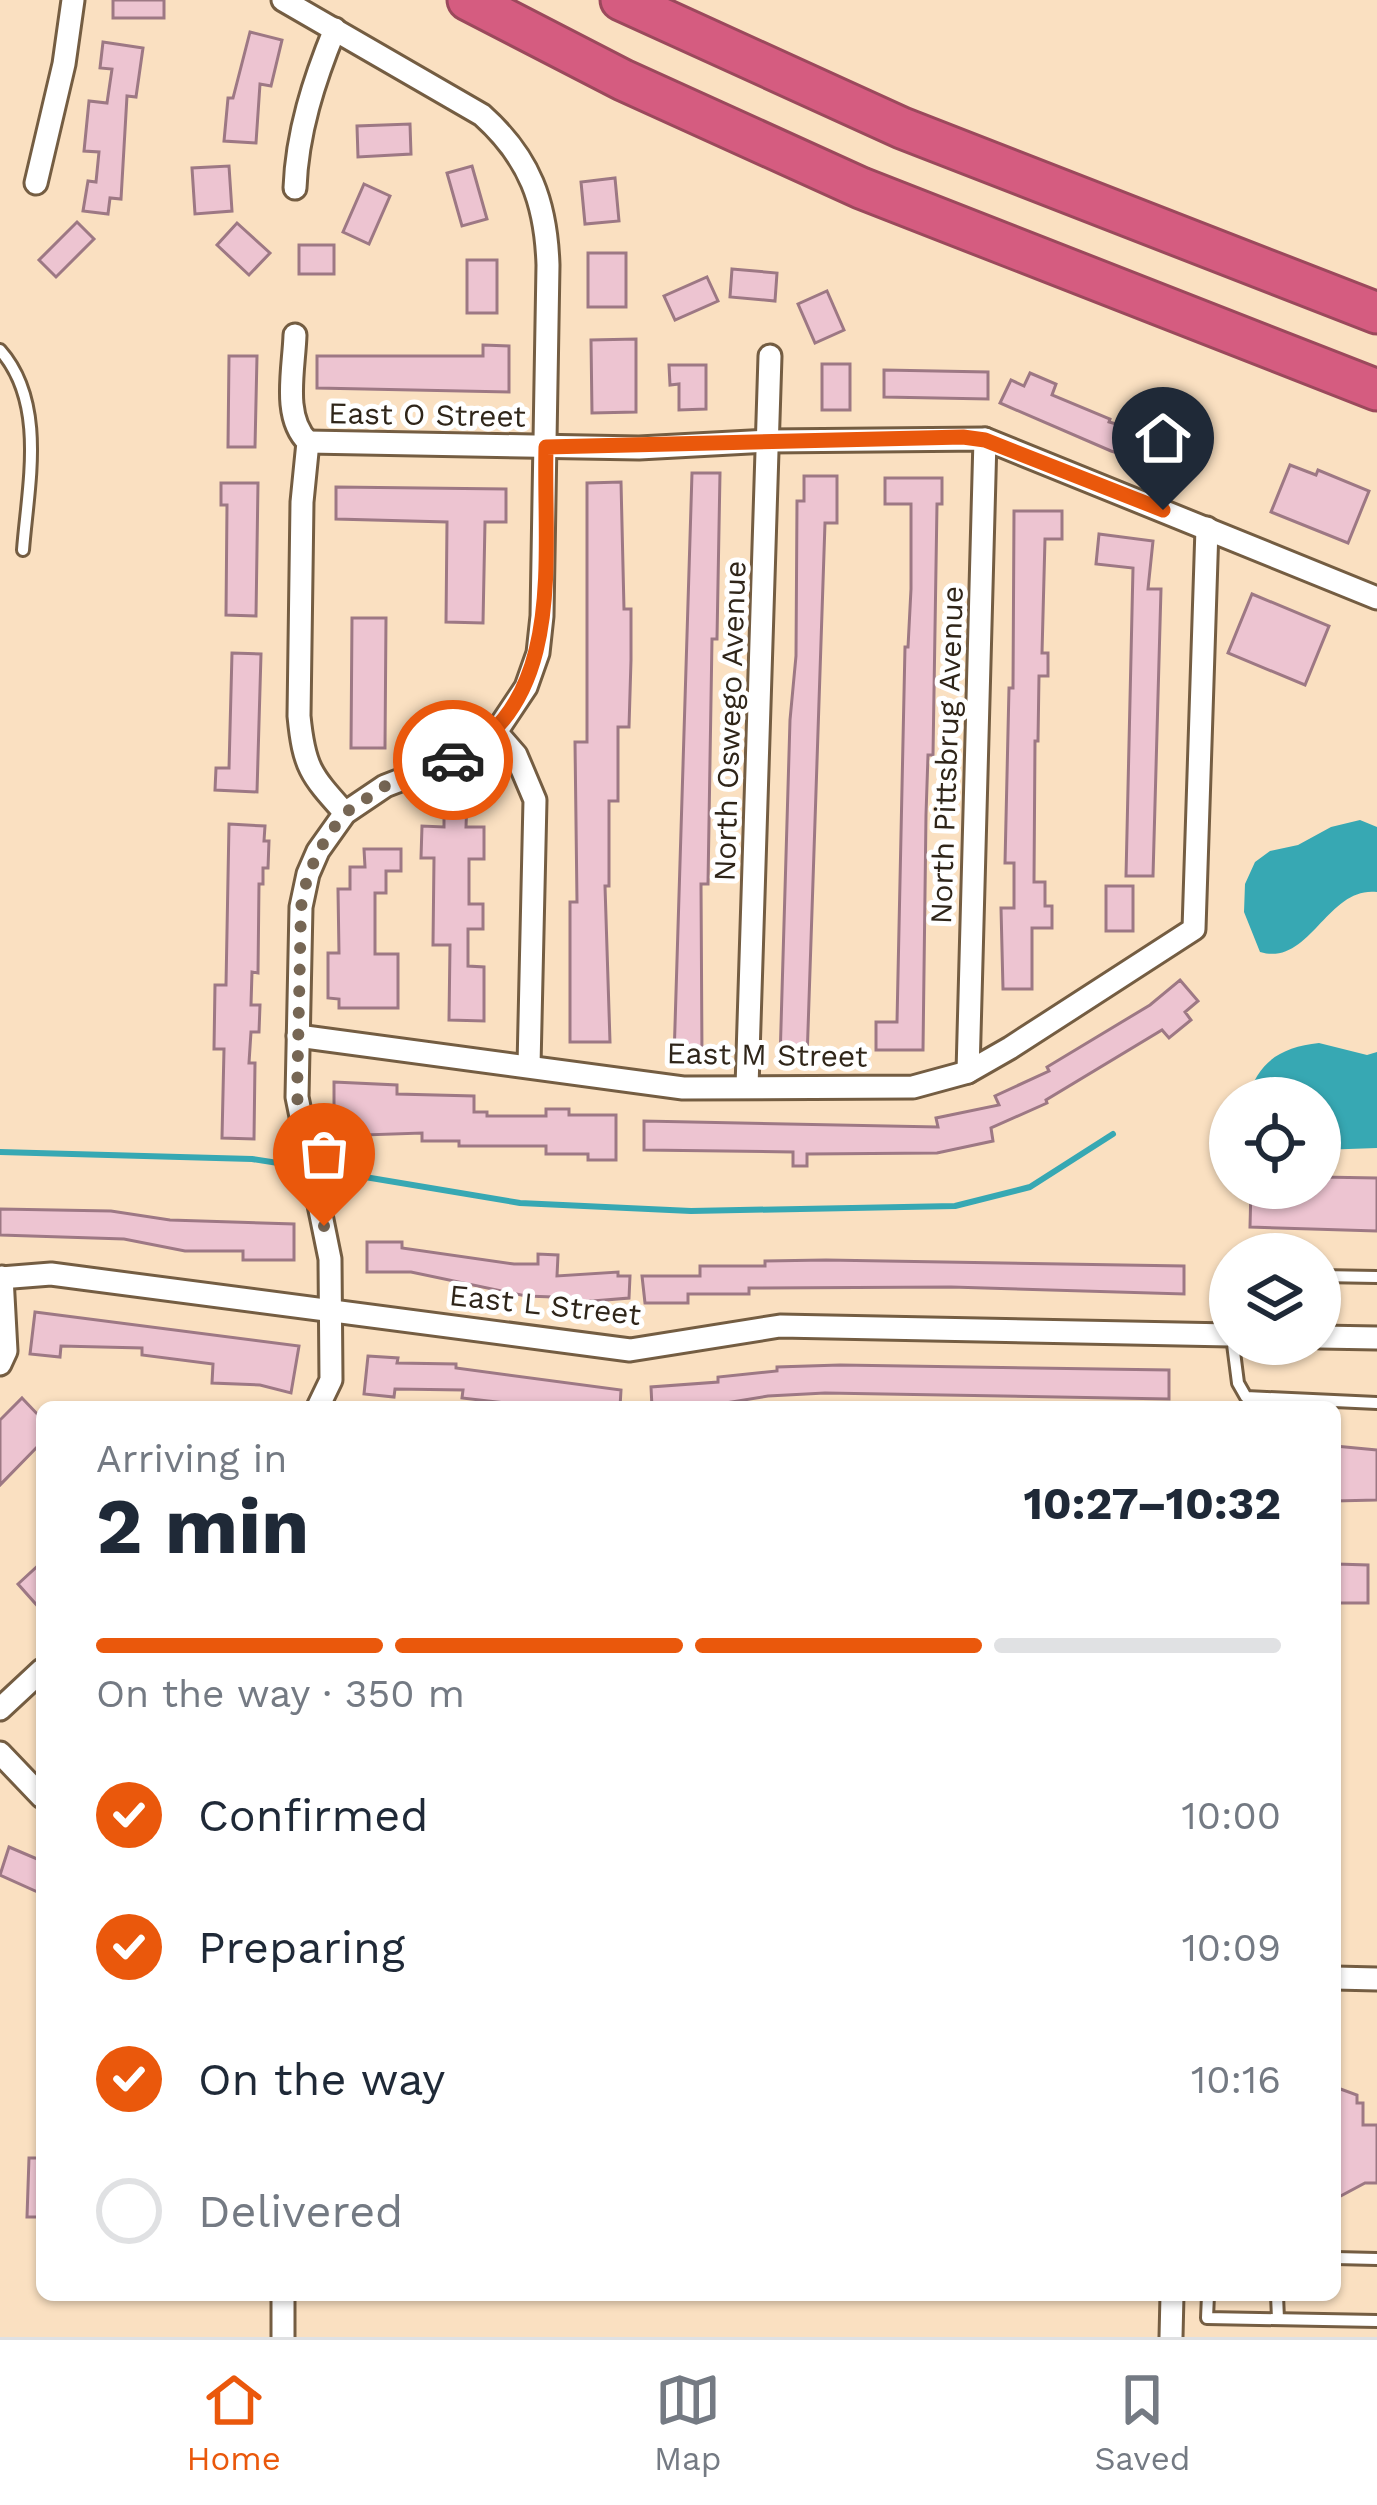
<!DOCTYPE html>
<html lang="en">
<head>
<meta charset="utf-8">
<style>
  :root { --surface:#fff; --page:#f2f2f3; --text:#1f2937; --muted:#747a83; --line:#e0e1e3; --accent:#ea580c }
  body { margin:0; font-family:"Work Sans",sans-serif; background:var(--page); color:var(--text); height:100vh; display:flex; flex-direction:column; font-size:45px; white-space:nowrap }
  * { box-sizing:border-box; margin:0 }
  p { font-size:39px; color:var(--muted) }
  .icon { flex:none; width:66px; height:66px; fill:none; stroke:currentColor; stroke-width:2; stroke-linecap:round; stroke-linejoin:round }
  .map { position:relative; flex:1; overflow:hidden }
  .drawer { position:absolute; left:36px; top:1401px; width:1305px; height:900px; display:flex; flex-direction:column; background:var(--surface); border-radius:18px; box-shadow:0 3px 9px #0004 }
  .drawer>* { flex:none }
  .fabs { position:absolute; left:1209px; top:1077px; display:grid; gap:24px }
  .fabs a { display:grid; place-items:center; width:132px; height:132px; border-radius:50%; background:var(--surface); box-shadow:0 3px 9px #0004; font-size:60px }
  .pin { position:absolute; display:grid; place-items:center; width:102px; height:102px; color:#fff; margin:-123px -51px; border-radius:50% 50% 50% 0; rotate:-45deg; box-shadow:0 0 12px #0007 }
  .pin .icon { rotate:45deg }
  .courier { position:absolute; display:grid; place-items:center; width:120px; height:120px; margin:-60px; border:9px solid #ea580c; border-radius:50%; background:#fff; color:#222; box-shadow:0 3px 15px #0007 }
  .summary em { font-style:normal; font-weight:700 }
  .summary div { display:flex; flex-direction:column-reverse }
  .summary { display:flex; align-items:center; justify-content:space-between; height:204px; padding:0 60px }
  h1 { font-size:78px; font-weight:700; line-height:90px }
  .bar { display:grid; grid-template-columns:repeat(4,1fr); gap:18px 12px; align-content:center; height:144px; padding:0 60px }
  .bar i { height:15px; border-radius:9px; background:var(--line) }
  .bar .current { background:var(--accent) }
  .bar p { grid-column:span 4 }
  ol { padding:0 60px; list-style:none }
  li { display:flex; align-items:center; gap:36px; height:132px }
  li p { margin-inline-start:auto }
  li .icon { padding:12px; border-radius:50%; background:var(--accent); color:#fff; stroke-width:4 }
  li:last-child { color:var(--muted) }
  li i { width:66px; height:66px; border:6px solid var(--line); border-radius:50% }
  .dock { display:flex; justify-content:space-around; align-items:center; height:168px; border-top:3px solid var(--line); background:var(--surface); font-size:33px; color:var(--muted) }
  .dock a { display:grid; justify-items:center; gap:6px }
  .dock .current { color:var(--accent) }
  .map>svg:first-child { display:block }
</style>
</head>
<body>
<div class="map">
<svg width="1377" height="2337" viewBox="0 0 1377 2337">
  <rect width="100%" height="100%" fill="#fae0c1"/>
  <g fill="#37a8b3">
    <path d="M 1360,820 L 1377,827 L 1377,892 C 1327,886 1310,967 1260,952 L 1244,912 L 1245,884 L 1255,862 L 1270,851 L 1298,845 L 1331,827 Z"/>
    <path d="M 1319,1043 L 1367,1055 L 1377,1052 L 1377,1148 L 1320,1150 L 1320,1098 L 1248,1098 C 1258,1061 1282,1047 1319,1043 Z"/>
  </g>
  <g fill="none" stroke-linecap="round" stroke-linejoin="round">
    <g stroke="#37a8b3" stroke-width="6">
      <polyline points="0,1152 252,1159 297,1166"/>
      <polyline points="329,1171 520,1203 691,1211 955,1206 1030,1187 1113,1134"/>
    </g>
  </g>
  <g fill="#edc4d1" stroke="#9d7884" stroke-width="3">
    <rect x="113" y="0" width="51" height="18"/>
    <polygon points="250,32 282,40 271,86 260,84 256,143 224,141 228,98 233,98"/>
    <polygon points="103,42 143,48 136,97 127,96 121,199 110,198 108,214 83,211 88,181 96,182 99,152 84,151 89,101 107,103 112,69 100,68"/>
    <polygon points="410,124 411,154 358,157 357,126"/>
    <polygon points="229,166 232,211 195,214 192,168"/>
    <polygon points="472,166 487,219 462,226 447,173"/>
    <polygon points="615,178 619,221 585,224 581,182"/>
    <polygon points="364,184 390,196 369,244 343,232"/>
    <polygon points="77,222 94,239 56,277 39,260"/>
    <polygon points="237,223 270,253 249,275 217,245"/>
    <rect x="299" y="245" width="35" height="29"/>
    <rect x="588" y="253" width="38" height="54"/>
    <rect x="467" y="260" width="30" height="53"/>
    <polygon points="732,269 777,273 775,301 730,297"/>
    <polygon points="707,277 718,301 675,320 664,296"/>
    <polygon points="827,291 844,330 815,343 798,304"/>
    <polygon points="636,339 636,412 592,413 591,340"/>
    <polygon points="483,345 509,346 509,392 317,388 317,356 483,356"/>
    <polygon points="229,356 257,356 255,447 228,447"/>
    <rect x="822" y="364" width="28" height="46"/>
    <polygon points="669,365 706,365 706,409 679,410 679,384 670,385"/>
    <polygon points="884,370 988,372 988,399 884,397"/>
    <polygon points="1030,373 1056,384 1052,395 1110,419 1109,422 1176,441 1184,422 1207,432 1187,479 1166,467 1111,451 1000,403 1011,380 1024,386"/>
    <polygon points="1290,465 1316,475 1318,470 1369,491 1348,543 1271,512"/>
    <polygon points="692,473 720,473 717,639 712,639 708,884 701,884 702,1058 674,1058"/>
    <polygon points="804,476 837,476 837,523 825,523 807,1060 780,1060 790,720 796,656 797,501 804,501"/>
    <polygon points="885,478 942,478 942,504 937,504 933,755 928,755 926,815 923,1050 876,1050 876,1022 897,1022 905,647 908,647 911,589 911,504 885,504"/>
    <polygon points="621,482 624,609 631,609 631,660 629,727 618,727 618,801 609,801 609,886 605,886 610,1042 570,1042 570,902 577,902 575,742 587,742 587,483"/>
    <polygon points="221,483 258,483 256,616 226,615 227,505 221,505"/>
    <polygon points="336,487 506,489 506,522 485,522 483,623 446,622 447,522 336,519"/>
    <polygon points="1014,511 1062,511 1062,539 1045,539 1042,653 1048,653 1048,676 1039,676 1038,741 1035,741 1034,882 1045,882 1045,906 1052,906 1052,928 1032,928 1032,989 1003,989 1001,908 1014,908 1014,863 1005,863 1009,688 1013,688"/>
    <polygon points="1099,534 1153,541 1148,589 1161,589 1153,876 1126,876 1133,568 1096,564"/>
    <polygon points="1252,594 1329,626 1305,685 1228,653"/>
    <polygon points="352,618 386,618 385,748 351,748"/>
    <polygon points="232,653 261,654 257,792 215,790 216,768 229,768"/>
    <polygon points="444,800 467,801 466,827 484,827 484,859 469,859 469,904 483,904 483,929 468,929 468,966 484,967 484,1021 449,1020 450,945 433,945 434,858 421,858 422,826 444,827"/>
    <polygon points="229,824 265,826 264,841 269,841 268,868 263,868 263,884 259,884 258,973 252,972 251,1005 260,1005 259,1032 251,1032 249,1063 255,1063 254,1139 222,1138 224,1049 214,1049 215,985 226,985"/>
    <polygon points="364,849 401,849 401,871 386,871 386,893 375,893 375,954 398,954 398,1008 339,1008 339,999 328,998 328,953 339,953 338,889 350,889 350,867 365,867"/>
    <rect x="1106" y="886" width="27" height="45"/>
    <polygon points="1180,980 1198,1001 1185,1012 1191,1020 1169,1038 1162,1030 1046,1100 1047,1103 991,1128 993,1141 937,1153 807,1154 807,1166 793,1166 793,1152 644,1150 644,1121 938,1127 936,1118 999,1105 995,1096 1049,1071 1047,1067 1150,1005"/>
    <polygon points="334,1082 397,1085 397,1094 474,1096 474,1112 487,1112 487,1116 546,1116 546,1109 569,1109 569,1115 616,1115 616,1160 588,1160 588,1154 546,1154 546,1146 459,1146 459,1141 422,1141 422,1133 334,1136"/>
    <polygon points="1320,1177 1377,1178 1377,1231 1250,1227 1251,1188 1320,1188"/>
    <polygon points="0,1209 111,1211 170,1220 294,1224 294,1260 243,1260 243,1251 185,1251 124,1239 0,1235"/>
    <polygon points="367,1242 402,1242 402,1248 514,1264 538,1264 538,1254 558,1255 557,1276 618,1272 618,1276 630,1276 629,1298 580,1302 580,1298 526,1296 411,1272 367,1272"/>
    <polygon points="826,1260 1184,1266 1184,1294 951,1287 749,1288 749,1294 688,1294 688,1303 645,1303 642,1276 700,1276 700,1266 765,1266 765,1261"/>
    <polygon points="35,1312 299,1346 291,1393 260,1385 212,1383 213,1364 142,1355 142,1348 61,1346 60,1357 30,1354"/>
    <polygon points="368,1356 398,1358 397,1363 456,1364 456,1368 621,1390 620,1407 539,1407 462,1398 463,1390 395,1389 394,1397 364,1394"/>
    <polygon points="840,1365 1169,1370 1169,1399 825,1393 768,1396 701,1407 652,1407 651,1387 718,1382 718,1377 777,1371 777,1367"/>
    <polygon points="22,1398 42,1419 42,1442 0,1485 0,1420"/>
    <polygon points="1335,1446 1377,1450 1377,1500 1335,1501"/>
    <polygon points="42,1562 42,1611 18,1584"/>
    <polygon points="1336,1564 1368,1565 1368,1603 1335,1603"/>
    <polygon points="9,1847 42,1861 42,1894 0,1875"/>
    <polygon points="1335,2087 1357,2095 1357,2103 1363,2103 1363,2125 1377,2125 1377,2183 1365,2183 1335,2199"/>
    <polygon points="29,2158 42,2158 42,2217 27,2217"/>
  </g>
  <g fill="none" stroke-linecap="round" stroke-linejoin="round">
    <defs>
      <g id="lane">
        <path d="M 0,350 C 47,403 28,485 23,550"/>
        <polyline points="1320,1276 1377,1277"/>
        <polyline points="1233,1344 1238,1383 1246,1397 1377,1403"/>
        <polyline points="1335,2258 1377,2259"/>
        <polyline points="1208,2295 1207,2318 1377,2321"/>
        <polyline points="1277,2295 1278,2319"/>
      </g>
      <g id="street">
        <path d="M 283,0 L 482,115 C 530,158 546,203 548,265 L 542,616 L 538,653 L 526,687 L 496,732 L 458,758 L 385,786 L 345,813 L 318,851 L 308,874 L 301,907 L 297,1097 L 330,1259 L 331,1380 L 318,1407"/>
        <polyline points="36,183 64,64 73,0"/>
        <path d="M 295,188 C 297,133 314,80 335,29"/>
        <path d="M 295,335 C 294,369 282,417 308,442 L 302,502 L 299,716 C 304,768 311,775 345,813"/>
        <polyline points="308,442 639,448 769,441 985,439 1377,598"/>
        <polyline points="496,732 516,755 535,800 529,1066"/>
        <polyline points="298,1036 683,1088 913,1087 968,1072 1010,1048 1194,929 1207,528"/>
        <polyline points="968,1072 985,439"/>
        <polyline points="747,1087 770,356"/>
        <polyline points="0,1278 51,1274 630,1350 780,1326 1230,1335"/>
        <polyline points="1320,1337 1377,1338"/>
        <polyline points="0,1364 6,1351 2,1277"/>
        <polyline points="0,1709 42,1670"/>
        <polyline points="0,1753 42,1797"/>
        <polyline points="1335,1978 1377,1979"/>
        <polyline points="283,2337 283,2295"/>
        <polyline points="1171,2337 1172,2295"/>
      </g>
      <g id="highway">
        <polyline points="468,0 623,80 861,188 1377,390"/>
        <polyline points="621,0 902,128 1377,313"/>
      </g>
    </defs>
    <use href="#lane" stroke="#745d42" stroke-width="16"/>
    <use href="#street" stroke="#745d42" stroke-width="27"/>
    <use href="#highway" stroke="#9b495c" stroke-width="45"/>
    <use href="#lane" stroke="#fff" stroke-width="10"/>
    <use href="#street" stroke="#fff" stroke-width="21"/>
    <use href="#highway" stroke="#d55c80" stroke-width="39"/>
  </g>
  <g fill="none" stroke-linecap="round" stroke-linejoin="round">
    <polyline stroke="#766654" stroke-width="12" stroke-dasharray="0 21.6" points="324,1226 297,1097 301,907 308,874 326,838 345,813 385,786 453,760"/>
    <path stroke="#ea580c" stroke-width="15" d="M 453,760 C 568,703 543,555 546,447 L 963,437 L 985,440 L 1163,510"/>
  </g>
  <g text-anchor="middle" stroke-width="10" stroke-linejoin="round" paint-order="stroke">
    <g font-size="30" fill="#2f2519" stroke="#fff">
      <text transform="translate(427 415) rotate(1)" y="10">East O Street</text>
      <text transform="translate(730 721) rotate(-88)" y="10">North Oswego Avenue</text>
      <text transform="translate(947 755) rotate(-88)" y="10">North Pittsbrug Avenue</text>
      <text transform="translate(767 1055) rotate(1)" y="10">East M Street</text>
      <text transform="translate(545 1305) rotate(6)" y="10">East L Street</text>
    </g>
  </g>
</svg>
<div class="fabs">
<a><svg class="icon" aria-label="locate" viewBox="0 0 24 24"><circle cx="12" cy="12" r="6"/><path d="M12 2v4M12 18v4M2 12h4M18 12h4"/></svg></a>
<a><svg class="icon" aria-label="layers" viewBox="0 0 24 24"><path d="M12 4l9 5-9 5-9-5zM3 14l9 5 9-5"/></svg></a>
</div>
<div class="pin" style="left:324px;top:1226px;background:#ea580c"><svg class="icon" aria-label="bag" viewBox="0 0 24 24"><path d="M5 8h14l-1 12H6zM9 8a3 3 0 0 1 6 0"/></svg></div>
<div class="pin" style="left:1163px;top:510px;background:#1f2937"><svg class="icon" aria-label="home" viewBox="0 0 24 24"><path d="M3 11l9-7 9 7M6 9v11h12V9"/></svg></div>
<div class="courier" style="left:453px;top:760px"><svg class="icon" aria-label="car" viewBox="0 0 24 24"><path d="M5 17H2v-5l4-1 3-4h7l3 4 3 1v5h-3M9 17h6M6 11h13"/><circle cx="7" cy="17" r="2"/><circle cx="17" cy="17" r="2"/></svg></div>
<section class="drawer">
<div class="summary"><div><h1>2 min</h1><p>Arriving in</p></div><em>10:27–10:32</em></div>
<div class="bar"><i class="current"></i><i class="current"></i><i class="current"></i><i></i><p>On the way · 350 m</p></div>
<ol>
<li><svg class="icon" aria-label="check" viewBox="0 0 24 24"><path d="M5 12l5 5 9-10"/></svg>Confirmed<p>10:00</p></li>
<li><svg class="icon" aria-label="check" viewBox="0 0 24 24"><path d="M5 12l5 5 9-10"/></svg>Preparing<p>10:09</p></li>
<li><svg class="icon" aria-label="check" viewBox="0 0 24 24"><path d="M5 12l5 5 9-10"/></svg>On the way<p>10:16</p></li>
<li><i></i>Delivered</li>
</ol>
</section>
</div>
<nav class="dock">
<a class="current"><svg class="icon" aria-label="home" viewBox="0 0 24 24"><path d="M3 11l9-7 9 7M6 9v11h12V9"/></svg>Home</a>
<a><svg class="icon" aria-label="map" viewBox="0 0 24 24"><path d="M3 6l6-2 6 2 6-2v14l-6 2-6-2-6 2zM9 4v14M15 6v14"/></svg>Map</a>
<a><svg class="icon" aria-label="saved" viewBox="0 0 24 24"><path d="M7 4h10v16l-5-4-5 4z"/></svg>Saved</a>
</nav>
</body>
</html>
